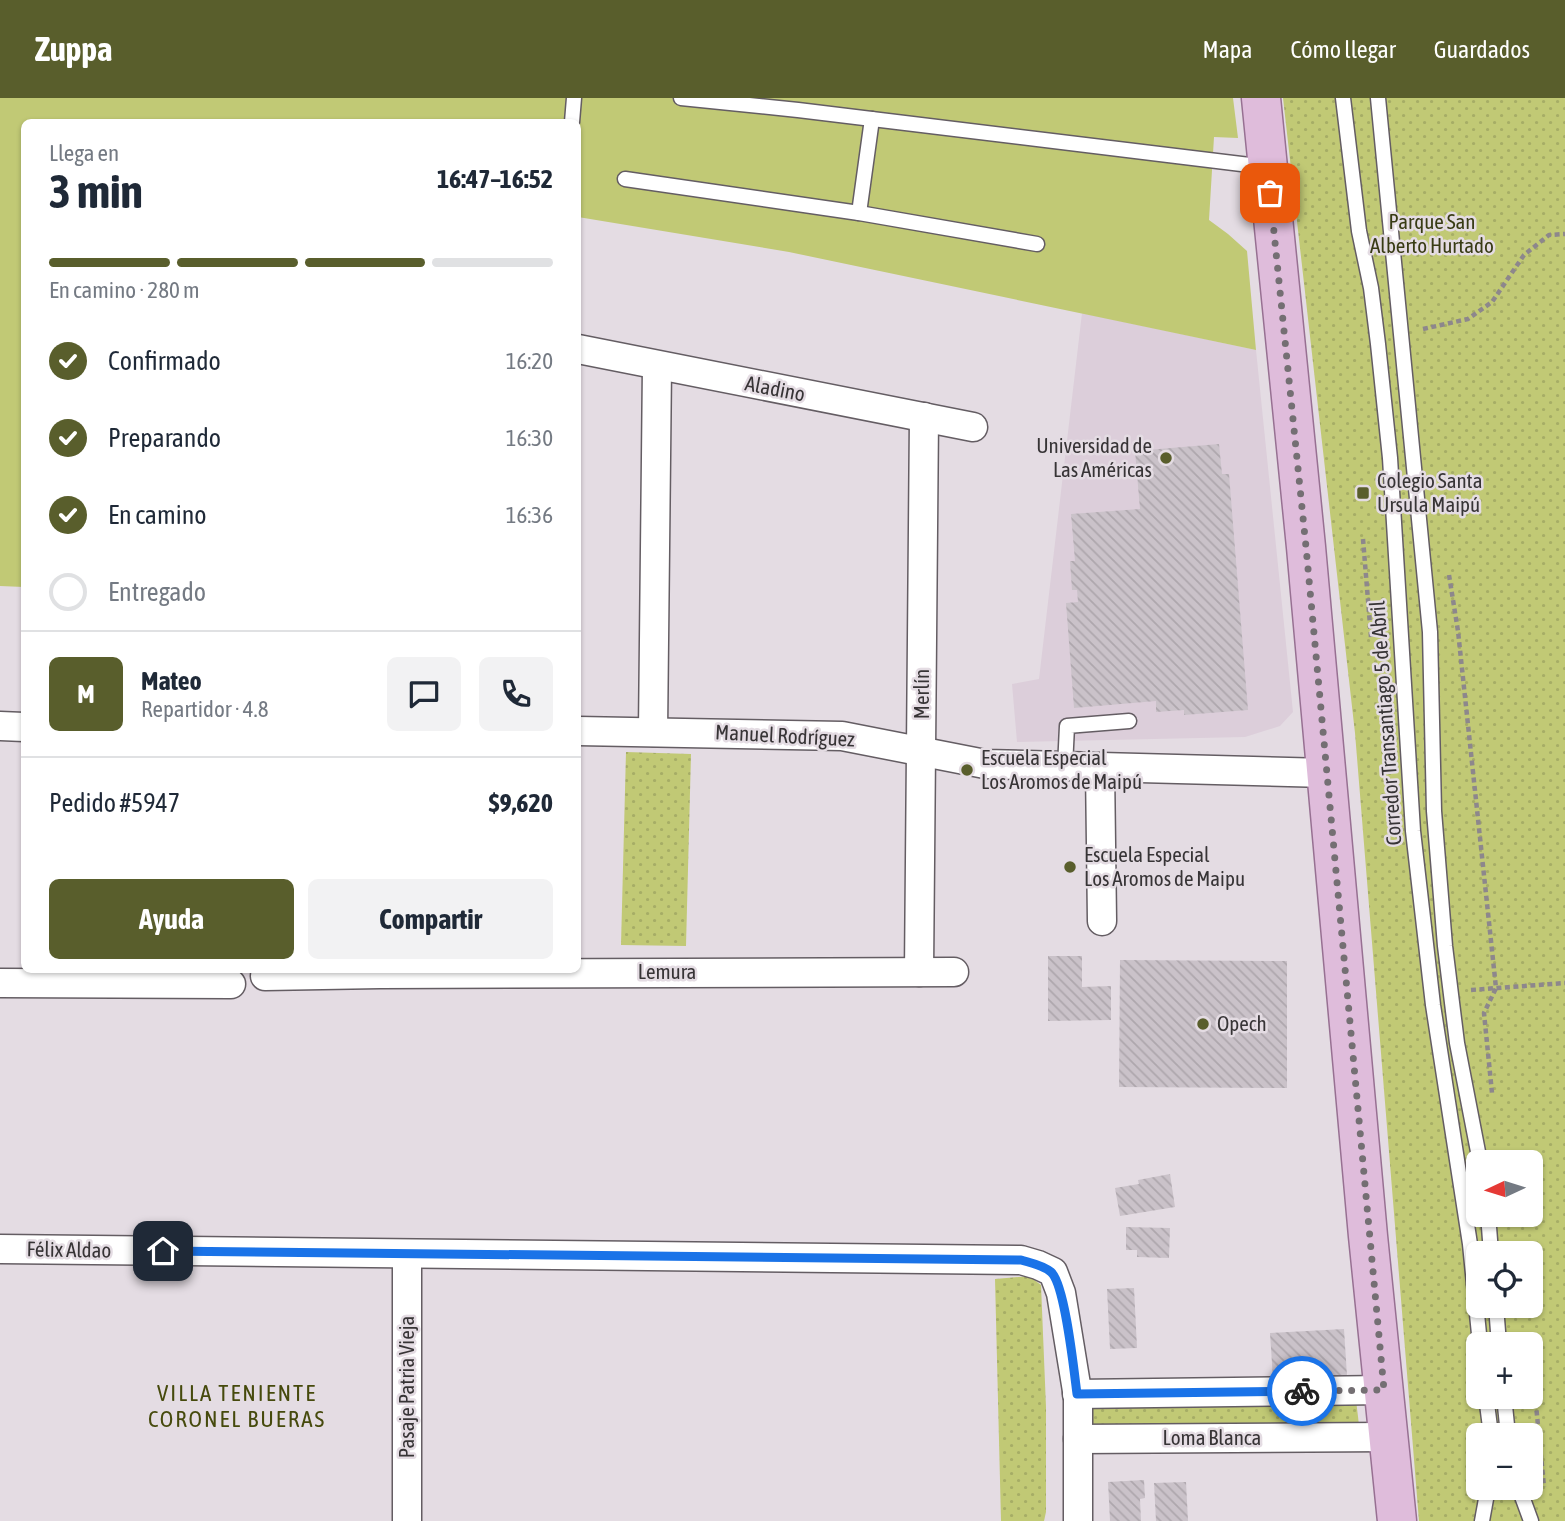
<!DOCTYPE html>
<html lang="es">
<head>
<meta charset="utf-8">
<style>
  :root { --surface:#fff; --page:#f2f2f3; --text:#1f2937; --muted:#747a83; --line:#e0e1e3; --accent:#595e2c }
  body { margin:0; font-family:"Asap Condensed",sans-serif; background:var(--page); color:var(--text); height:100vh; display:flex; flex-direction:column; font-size:26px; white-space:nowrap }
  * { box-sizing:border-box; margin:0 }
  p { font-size:23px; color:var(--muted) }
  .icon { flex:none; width:38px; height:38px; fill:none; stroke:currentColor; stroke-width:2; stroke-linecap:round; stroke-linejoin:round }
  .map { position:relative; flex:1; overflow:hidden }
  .drawer { position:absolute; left:21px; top:21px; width:560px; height:854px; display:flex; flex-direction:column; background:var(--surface); border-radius:10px; box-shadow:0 2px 5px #0004 }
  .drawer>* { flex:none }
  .needle { width:46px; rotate:266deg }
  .tools { position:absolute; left:1466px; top:1052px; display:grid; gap:14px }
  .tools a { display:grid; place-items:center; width:77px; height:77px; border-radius:10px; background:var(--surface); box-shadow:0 2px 5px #0004; font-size:35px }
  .pin { position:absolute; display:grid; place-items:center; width:60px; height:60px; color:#fff; margin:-30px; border-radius:14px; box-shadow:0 4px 10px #0006 }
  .courier { position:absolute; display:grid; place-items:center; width:70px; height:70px; margin:-35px; border:5px solid #1a73e8; border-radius:50%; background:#fff; color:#222; box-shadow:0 2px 9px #0007 }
  .headline em { font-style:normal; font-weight:700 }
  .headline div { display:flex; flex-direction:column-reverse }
  .headline { display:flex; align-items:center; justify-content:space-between; height:119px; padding:0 28px }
  h1 { font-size:46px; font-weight:700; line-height:52px }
  .bar { display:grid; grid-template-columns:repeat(4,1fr); gap:10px 7px; align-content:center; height:84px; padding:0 28px }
  .bar i { height:9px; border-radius:5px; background:var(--line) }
  .bar .active { background:var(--accent) }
  .bar p { grid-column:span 4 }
  .line { display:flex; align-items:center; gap:18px; padding:0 28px; border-top:2px solid var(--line) }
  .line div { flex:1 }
  .round { display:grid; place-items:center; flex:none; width:74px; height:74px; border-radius:10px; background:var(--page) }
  ol { padding:0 28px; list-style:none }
  li { display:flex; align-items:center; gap:21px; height:77px }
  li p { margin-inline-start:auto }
  li .icon { padding:7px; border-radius:50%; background:var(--accent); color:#fff; stroke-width:4 }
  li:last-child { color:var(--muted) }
  li i { width:38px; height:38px; border:4px solid var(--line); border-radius:50% }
  .action { display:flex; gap:14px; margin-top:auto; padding:14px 28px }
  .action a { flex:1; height:80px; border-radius:10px; background:var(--accent); color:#fff; font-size:28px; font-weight:700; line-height:80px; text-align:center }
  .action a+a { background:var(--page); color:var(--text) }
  header { display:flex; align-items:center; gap:42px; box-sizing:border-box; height:98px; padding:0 35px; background:var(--accent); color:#fff }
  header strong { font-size:33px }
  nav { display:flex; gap:38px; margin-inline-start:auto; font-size:24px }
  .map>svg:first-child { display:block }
</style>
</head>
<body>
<header>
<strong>Zuppa</strong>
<nav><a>Mapa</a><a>Cómo llegar</a><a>Guardados</a></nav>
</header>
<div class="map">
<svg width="1565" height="1423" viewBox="0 0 1565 1423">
  <defs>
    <pattern id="grass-dots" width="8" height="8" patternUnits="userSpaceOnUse" patternTransform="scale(1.75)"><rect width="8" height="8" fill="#c1c975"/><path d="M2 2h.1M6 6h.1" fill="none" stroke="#a6ad66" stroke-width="1.8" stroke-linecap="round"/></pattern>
    <pattern id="building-back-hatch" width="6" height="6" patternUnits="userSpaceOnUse" patternTransform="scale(1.75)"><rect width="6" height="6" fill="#cac2c9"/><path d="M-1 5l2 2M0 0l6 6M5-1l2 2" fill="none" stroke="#aea7ad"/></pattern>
  </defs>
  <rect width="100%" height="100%" fill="#e4dce3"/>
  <polygon fill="#dcceda" points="1082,215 1256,252 1293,614 1280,628 1245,639 1017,644 1012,586 1039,581"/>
  <g fill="url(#grass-dots)" fill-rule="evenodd">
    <path d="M 1283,0 L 1565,0 L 1565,1423 L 1419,1423 L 1355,635 ZM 1479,1064 L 1531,1064 L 1531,1116 L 1479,1116 ZM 1479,1155 L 1531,1155 L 1531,1208 L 1479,1208 ZM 1479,1246 L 1531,1246 L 1531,1298 L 1479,1298 ZM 1479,1337 L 1531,1337 L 1531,1390 L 1479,1390 Z"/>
    <polygon points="626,654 691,656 686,848 621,847"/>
    <polygon points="1029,1178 1041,1187 1046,1309 1046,1414 1044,1423 1001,1423 995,1181"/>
    <polygon points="1356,1302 1359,1327 1091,1329 1091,1308"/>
  </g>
  <polygon fill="#c1c975" points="0,0 1233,0 1238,40 1214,39 1209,122 1228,136 1247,153 1256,252 789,154 578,119 578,24 24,24 24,489 0,488"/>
  <g fill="url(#building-back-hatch)">
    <polygon points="1219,346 1222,376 1229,376 1248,612 1184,617 1184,612 1156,614 1156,603 1074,610 1066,505 1078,504 1077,492 1072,492 1070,463 1075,463 1071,416 1140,411 1135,353"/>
    <polygon points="1048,858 1082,858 1082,889 1111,888 1111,922 1048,923"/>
    <polygon points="1120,862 1287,863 1287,990 1119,989"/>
    <polygon points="1170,1076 1175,1109 1120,1118 1115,1090 1139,1086 1138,1082"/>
    <polygon points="1126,1129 1170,1130 1169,1160 1137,1159 1137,1152 1126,1152"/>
    <polygon points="1134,1190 1137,1250 1110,1251 1107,1191"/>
    <polygon points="1344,1231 1347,1278 1273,1281 1270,1235"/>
    <polygon points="1144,1382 1145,1400 1140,1401 1141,1423 1110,1423 1108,1384"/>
    <polygon points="1186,1384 1188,1423 1156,1423 1154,1385"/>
  </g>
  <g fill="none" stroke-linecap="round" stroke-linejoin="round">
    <defs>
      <g id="lane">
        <polyline points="681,0 798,12 1266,69"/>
        <polyline points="1343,0 1359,133 1371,190 1378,246 1390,360 1413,733 1433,907 1470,1146 1480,1246"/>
        <polyline points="1378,0 1430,534 1434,713 1445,848 1457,945 1480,1064"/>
        <polyline points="572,24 574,0"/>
        <polyline points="625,81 859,115 872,21"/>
        <polyline points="859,115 1037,146"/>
        <polyline points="1065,669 1067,628 1129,623"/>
        <polyline points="1488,1116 1491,1155"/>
        <polyline points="1496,1208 1499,1246"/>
        <polyline points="1486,1298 1491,1337"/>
        <polyline points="1504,1298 1508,1337"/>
        <polyline points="1519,1390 1531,1423"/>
        <polyline points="1482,1423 1488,1390"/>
      </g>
      <g id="street">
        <polyline points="578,251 973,329"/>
        <polyline points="0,628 24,629"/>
        <polyline points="578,633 842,638 985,666 1326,675"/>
        <polyline points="653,634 657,268"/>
        <polyline points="1100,670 1102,823"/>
        <polyline points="919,874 924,319"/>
        <polyline points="265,878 380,876 954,874"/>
        <polyline points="0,885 231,886"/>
        <polyline points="0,1151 1021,1162 1038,1167 1053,1174 1061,1195 1078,1299 1078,1423"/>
        <polyline points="407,1156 407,1423"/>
        <polyline points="1077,1296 1384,1292"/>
        <polyline points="1078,1341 1388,1339"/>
      </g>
      <polyline id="primary" points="1261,0 1306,449 1368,1138 1397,1423"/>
    </defs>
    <use href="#lane" stroke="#645d63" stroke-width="17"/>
    <use href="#street" stroke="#645d63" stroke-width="31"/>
    <use href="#primary" stroke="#977092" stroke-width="41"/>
    <g stroke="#8d878c" stroke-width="4.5" stroke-dasharray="5 3.5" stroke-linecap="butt">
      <polyline points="1423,231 1468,221 1492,204 1524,157 1549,137 1565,136"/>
      <polyline points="1363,441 1371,539"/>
      <polyline points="1449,477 1458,533 1496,890 1484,915 1492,995"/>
      <polyline points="1471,892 1565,885"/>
      <polyline points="1529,1298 1536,1307 1544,1389"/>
    </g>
    <use href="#lane" stroke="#fff" stroke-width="14"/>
    <use href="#street" stroke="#fff" stroke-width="28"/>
    <use href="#primary" stroke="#dfbcdb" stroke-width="38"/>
  </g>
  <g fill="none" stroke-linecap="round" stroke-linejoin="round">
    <polyline stroke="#746f73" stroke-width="7" stroke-dasharray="0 12.6" points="1270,95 1306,449 1384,1292 1302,1293"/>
    <path stroke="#1a73e8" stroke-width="9" d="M 163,1153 L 1021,1162 C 1031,1165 1043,1167 1051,1174 C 1065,1186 1074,1273 1077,1296 L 1302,1293"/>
  </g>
  <g fill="#595e2c" stroke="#e4dce3" stroke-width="2.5">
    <circle cx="1166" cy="360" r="7"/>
    <rect x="1356" y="388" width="14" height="14" rx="3.5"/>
    <circle cx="967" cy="672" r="7"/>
    <circle cx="1070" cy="769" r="7"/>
    <circle cx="1203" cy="926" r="7"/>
  </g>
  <g text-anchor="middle" stroke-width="5" stroke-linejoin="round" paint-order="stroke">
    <g font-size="21" fill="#383b14" stroke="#e4dce3">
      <text x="1432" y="131">Parque San<tspan x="1432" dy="24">Alberto Hurtado</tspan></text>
    </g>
    <g font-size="21" fill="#373436" stroke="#e4dce3">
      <text transform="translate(775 291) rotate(11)" y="7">Aladino</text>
      <text transform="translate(922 596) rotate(-90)" y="7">Merlín</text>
      <text transform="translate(1386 625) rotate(-94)" y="7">Corredor Transantiago 5 de Abril</text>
      <text transform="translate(785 638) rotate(3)" y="7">Manuel Rodríguez</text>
      <text x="667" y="881">Lemura</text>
      <text transform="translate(69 1152) rotate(1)" y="7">Félix Aldao</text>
      <text transform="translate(407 1289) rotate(-90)" y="7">Pasaje Patria Vieja</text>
      <text x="1212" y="1347">Loma Blanca</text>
    </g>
    <g font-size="21" fill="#373436" stroke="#e4dce3" text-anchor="start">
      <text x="1152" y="355" text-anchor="end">Universidad de<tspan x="1152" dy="24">Las Américas</tspan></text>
      <text x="1377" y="390">Colegio Santa<tspan x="1377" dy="24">Ursula Maipú</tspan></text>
      <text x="981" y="667">Escuela Especial<tspan x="981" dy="24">Los Aromos de Maipú</tspan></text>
      <text x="1084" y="764">Escuela Especial<tspan x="1084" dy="24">Los Aromos de Maipu</tspan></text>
      <text x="1217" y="933">Opech</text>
    </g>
    <g font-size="23" letter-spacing="2" fill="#464a0d" stroke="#e4dce3">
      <text x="237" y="1303">VILLA TENIENTE<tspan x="237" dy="26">CORONEL BUERAS</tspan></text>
    </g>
  </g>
</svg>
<div class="tools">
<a><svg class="needle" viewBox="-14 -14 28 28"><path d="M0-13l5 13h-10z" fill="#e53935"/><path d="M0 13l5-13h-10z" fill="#747a83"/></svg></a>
<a><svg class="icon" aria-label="locate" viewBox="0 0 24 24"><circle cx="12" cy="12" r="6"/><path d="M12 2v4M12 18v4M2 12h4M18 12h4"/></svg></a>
<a>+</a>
<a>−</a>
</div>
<div class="pin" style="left:1270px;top:95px;background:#ea580c"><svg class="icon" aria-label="bag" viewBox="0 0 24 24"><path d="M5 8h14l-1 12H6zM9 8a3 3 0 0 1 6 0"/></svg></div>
<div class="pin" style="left:163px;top:1153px;background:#1f2937"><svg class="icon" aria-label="home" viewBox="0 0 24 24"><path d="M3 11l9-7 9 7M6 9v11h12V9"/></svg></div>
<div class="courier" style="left:1302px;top:1293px"><svg class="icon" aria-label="bike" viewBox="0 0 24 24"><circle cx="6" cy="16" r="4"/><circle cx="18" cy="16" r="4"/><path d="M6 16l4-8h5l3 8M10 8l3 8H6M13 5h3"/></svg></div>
<section class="drawer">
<div class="headline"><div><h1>3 min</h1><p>Llega en</p></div><em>16:47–16:52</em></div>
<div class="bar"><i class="active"></i><i class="active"></i><i class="active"></i><i></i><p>En camino · 280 m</p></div>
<ol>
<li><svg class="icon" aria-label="check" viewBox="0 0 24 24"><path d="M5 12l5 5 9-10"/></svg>Confirmado<p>16:20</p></li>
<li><svg class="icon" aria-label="check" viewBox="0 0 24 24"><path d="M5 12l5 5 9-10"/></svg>Preparando<p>16:30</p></li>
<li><svg class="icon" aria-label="check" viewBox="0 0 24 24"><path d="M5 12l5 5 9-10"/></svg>En camino<p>16:36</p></li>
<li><i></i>Entregado</li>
</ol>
<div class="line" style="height:126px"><b class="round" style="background:var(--accent);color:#fff">M</b><div><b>Mateo</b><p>Repartidor · 4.8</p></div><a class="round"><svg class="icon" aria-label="chat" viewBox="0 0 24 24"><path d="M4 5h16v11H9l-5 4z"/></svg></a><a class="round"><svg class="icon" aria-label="phone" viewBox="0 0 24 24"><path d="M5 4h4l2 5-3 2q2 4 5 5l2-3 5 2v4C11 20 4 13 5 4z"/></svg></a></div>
<div class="line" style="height:91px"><div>Pedido #5947</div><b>$9,620</b></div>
<div class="action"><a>Ayuda</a><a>Compartir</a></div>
</section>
</div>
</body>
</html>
